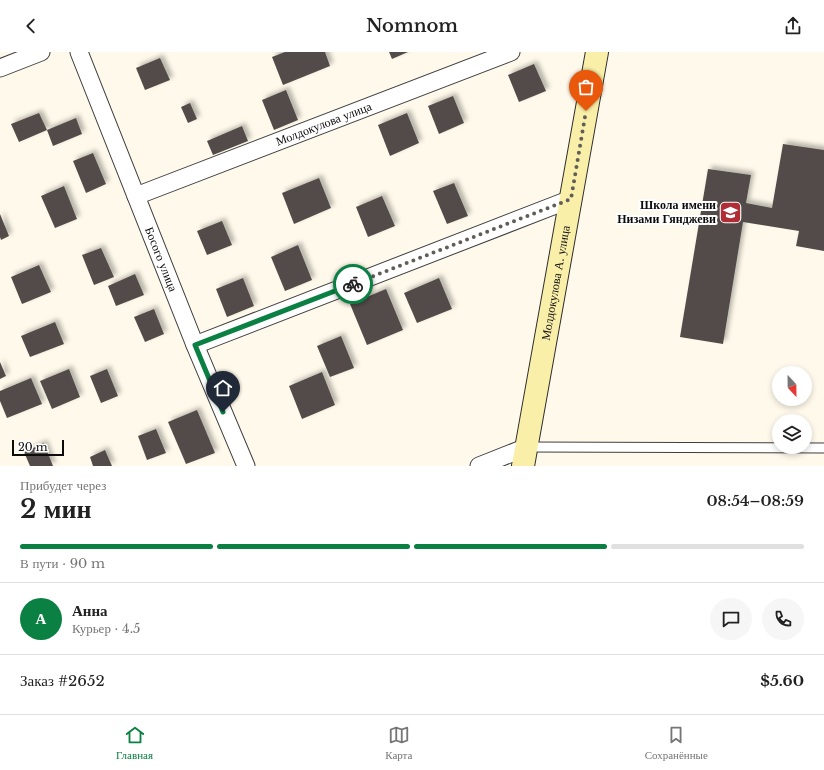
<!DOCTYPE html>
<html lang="ru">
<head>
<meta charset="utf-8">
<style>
  :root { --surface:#fff; --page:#f6f6f6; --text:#222; --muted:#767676; --line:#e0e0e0; --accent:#0b8043 }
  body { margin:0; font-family:"Libre Baskerville",serif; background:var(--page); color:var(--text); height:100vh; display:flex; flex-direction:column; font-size:15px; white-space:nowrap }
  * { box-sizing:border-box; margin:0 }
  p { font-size:13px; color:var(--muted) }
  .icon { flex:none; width:22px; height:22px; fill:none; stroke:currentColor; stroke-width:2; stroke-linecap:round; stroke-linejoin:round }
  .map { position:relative; height:414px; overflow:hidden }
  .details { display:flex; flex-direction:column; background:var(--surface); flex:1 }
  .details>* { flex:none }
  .needle { width:26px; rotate:158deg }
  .fabs { position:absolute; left:772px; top:314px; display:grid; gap:8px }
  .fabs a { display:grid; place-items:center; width:40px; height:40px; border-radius:50%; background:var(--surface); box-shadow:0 2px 6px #0003; font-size:20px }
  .scale { position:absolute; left:12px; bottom:10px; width:52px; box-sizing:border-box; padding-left:4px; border:2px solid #0b0b0b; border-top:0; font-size:11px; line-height:14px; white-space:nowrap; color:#0b0b0b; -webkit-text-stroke:3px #fff; paint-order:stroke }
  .pin { position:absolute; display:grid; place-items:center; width:34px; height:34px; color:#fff; margin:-41px -17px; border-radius:50% 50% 50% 0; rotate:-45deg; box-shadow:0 0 4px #0007 }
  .pin .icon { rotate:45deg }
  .courier { position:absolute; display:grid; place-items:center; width:40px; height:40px; margin:-20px; border:3px solid #0b8043; border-radius:50%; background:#fff; color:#222; box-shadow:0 1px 5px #0007 }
  .headline em { font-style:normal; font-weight:600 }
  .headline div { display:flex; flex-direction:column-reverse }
  .headline { display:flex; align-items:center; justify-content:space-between; height:68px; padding:0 20px }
  h1 { font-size:26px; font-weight:600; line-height:30px }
  .bar { display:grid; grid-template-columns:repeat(4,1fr); gap:6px 4px; align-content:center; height:48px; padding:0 20px }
  .bar i { height:5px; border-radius:3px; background:var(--line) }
  .bar .current { background:var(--accent) }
  .bar p { grid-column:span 4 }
  .line { display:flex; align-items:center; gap:10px; padding:0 20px; border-top:1px solid var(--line) }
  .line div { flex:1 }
  .round { display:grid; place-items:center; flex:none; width:42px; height:42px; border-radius:21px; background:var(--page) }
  header { display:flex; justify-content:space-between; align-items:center; height:52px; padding:0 20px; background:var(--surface); font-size:18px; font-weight:600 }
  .dock { display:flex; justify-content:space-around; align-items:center; height:56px; border-top:1px solid var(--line); background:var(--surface); font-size:11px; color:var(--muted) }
  .dock a { display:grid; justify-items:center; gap:2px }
  .dock .current { color:var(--accent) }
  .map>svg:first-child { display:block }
</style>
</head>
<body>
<header><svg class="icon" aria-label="back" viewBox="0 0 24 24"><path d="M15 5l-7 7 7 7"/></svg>Nomnom<svg class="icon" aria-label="share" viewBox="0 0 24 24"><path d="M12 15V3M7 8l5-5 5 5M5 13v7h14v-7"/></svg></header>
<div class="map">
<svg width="824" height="414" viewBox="0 0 824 414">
  <defs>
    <filter id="shadow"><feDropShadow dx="3.5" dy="-3.5" stdDeviation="2" flood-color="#0004"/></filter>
  </defs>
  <rect width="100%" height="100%" fill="#fef9ea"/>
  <g fill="#524c48" filter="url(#shadow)">
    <polygon points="285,0 325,0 330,14 283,33 272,5"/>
    <polygon points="389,0 408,0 392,7"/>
    <polygon points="160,6 170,28 145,38 136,16"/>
    <polygon points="534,12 546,39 519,50 508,23"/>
    <polygon points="286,38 298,68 274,78 262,48"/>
    <polygon points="453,44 464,71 439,82 428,54"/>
    <polygon points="190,51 197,67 188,71 181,55"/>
    <polygon points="39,61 47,78 19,90 11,72"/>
    <polygon points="407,61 419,91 390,104 378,73"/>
    <polygon points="76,66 82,82 53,94 47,78"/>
    <polygon points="242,74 248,89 213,103 207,89"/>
    <polygon points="783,92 824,98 824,199 796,194 799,179 743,170 723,292 680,285 708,117 751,123 746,151 772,156"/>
    <polygon points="93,101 106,132 86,141 73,109"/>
    <polygon points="319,126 331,156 294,172 282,141"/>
    <polygon points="454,131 468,164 447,172 433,139"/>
    <polygon points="64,134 77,167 55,176 41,144"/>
    <polygon points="382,144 395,174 368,185 356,155"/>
    <polygon points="0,162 9,184 1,188 0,185"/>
    <polygon points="222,169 232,193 207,203 197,179"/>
    <polygon points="298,193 312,228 285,239 271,205"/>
    <polygon points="101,196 114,225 94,233 82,203"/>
    <polygon points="39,213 51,240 22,252 11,225"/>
    <polygon points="135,222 144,243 116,254 108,234"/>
    <polygon points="243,226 254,254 227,265 216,237"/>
    <polygon points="439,226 452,257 417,271 404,241"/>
    <polygon points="386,237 403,278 367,293 350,252"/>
    <polygon points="154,257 164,282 145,290 134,265"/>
    <polygon points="55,270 64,292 30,305 21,284"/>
    <polygon points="341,284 354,316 330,325 317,294"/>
    <polygon points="0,310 6,324 0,327"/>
    <polygon points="69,317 80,345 52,357 40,329"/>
    <polygon points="107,317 118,344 101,351 90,324"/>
    <polygon points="322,320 335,353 302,367 289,334"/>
    <polygon points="31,326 42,352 7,366 0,349 0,339"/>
    <polygon points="197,358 215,401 186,412 168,370"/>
    <polygon points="156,377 166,401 147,408 138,384"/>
    <polygon points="44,391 53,414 30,414 24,400"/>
    <polygon points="105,398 112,414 93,414 90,405"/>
  </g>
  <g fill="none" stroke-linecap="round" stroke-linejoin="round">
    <defs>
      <polyline id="lane" points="527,395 824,396"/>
      <g id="street">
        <path id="s1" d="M 79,0 L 195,293 L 246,414"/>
        <polyline points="0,16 41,0"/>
        <path id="s2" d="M 136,144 L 511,0"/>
        <polyline points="195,293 571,147"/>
        <polyline points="479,414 527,395"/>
      </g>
      <g id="secondary">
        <path id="s3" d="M 523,414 L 597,0"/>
      </g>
    </defs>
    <use href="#lane" stroke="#3e3e3e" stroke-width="11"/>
    <use href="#street" stroke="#3e3e3e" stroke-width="19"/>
    <use href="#secondary" stroke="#2d2d2d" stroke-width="24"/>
    <use href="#lane" stroke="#fff" stroke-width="9"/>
    <use href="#street" stroke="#fff" stroke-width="17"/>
    <use href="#secondary" stroke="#f9efa9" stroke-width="22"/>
  </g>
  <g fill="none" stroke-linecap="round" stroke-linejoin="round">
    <polyline stroke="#605e59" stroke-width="4" stroke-dasharray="0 7.2" points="353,232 571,147 586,59"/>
    <polyline stroke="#0b8043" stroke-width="5" points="223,360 195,293 353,232"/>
  </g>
  <defs>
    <symbol id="school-square" viewBox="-11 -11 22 22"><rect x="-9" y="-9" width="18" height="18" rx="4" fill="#b02d36" stroke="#fff"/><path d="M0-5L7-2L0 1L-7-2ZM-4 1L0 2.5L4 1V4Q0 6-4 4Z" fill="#fff"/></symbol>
  </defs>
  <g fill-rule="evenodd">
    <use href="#school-square" x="718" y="148" width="25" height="25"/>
  </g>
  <g text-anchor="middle" stroke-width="4" stroke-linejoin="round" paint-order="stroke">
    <g font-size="12" fill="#0b0b0b" stroke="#fff">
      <text dy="4" stroke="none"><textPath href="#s2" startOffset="201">Молдокулова улица</textPath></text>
      <text dy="4" stroke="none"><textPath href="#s1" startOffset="223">Босого улица</textPath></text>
      <text dy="4" stroke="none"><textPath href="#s3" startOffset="186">Молдокулова А. улица</textPath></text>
    </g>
    <g font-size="12" font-weight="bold" fill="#0b0b0b" stroke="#fff" text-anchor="end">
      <text x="716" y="157">Школа имени<tspan x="716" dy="14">Низами Гянджеви</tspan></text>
    </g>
  </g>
</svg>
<div class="fabs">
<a><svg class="needle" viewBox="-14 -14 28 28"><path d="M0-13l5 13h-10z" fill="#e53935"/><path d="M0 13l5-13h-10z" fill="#767676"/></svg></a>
<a><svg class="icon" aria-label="layers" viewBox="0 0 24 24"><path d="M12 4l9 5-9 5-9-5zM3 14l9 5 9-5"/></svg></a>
</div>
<div class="scale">20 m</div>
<div class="pin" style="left:586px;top:59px;background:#ea580c"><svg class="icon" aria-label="bag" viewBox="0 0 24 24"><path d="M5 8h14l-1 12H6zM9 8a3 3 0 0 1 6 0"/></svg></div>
<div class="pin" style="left:223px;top:360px;background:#1f2937"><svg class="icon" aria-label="home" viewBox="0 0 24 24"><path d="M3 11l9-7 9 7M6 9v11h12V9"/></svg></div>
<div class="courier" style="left:353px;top:232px"><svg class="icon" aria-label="bike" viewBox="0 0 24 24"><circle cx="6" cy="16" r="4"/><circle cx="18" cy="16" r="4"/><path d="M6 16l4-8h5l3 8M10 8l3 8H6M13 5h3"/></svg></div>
</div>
<section class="details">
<div class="headline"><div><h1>2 мин</h1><p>Прибудет через</p></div><em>08:54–08:59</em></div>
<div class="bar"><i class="current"></i><i class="current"></i><i class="current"></i><i></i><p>В пути · 90 m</p></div>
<div class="line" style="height:72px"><b class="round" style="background:var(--accent);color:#fff">А</b><div><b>Анна</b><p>Курьер · 4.5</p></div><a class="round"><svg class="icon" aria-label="chat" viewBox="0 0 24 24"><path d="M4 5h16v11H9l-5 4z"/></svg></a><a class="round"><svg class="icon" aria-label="phone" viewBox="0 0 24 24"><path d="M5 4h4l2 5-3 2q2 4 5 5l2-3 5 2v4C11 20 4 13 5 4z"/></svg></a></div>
<div class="line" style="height:52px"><div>Заказ #2652</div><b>$5.60</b></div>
</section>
<nav class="dock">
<a class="current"><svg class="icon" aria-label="home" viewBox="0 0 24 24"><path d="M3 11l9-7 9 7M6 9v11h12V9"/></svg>Главная</a>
<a><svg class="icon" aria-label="map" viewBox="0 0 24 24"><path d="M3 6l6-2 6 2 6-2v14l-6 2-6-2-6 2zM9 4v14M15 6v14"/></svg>Карта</a>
<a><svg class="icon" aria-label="saved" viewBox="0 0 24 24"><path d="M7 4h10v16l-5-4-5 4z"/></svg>Сохранённые</a>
</nav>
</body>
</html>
